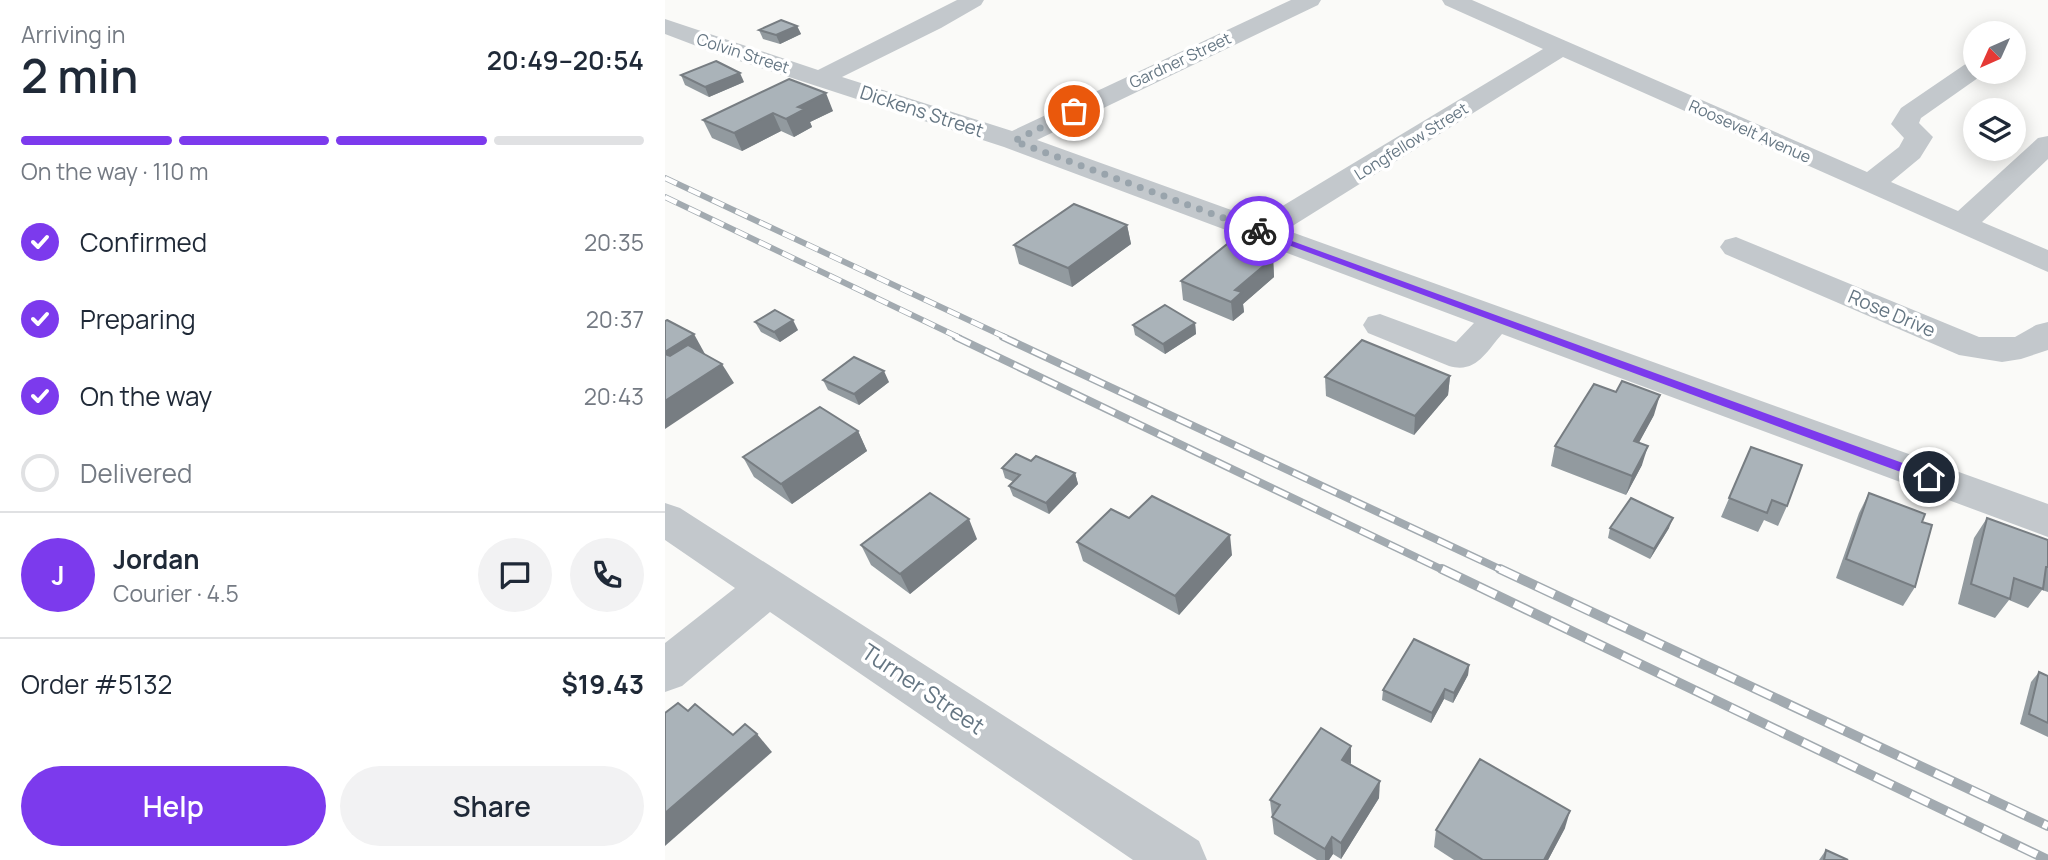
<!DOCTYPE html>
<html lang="en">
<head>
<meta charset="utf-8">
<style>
  :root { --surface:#fff; --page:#f2f2f3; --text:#1f2937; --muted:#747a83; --line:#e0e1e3; --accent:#7c3aed }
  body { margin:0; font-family:Manrope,sans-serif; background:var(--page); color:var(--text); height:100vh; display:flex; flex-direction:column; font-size:26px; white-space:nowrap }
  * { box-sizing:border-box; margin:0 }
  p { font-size:23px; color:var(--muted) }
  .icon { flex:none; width:38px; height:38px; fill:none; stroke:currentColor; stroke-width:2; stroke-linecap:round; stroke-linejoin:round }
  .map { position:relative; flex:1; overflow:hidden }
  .details { display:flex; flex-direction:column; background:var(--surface); width:665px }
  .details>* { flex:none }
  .needle { width:46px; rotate:225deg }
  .controls { position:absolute; left:1298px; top:21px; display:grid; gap:14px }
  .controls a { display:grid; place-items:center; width:63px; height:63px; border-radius:50%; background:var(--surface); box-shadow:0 4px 18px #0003; font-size:35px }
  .pin { position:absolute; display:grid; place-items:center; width:60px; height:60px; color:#fff; margin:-30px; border:4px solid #fff; border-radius:50%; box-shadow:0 2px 7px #0007 }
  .courier { position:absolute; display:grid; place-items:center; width:70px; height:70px; margin:-35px; border:5px solid #7c3aed; border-radius:50%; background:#fff; color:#222; box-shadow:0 2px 9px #0007 }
  .overview em { font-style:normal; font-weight:600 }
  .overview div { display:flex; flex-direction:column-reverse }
  .overview { display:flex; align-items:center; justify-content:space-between; height:119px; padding:0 21px }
  h1 { font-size:46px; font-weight:600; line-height:52px }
  .bar { display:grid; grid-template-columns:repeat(4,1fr); gap:10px 7px; align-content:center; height:84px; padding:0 21px }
  .bar i { height:9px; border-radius:5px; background:var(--line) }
  .bar .current { background:var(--accent) }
  .bar p { grid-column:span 4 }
  .line { display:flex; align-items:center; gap:18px; padding:0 21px; border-top:2px solid var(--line) }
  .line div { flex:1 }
  .round { display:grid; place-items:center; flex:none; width:74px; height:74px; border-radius:37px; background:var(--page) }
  ol { padding:0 21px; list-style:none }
  li { display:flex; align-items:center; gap:21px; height:77px }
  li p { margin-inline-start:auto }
  li .icon { padding:7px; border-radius:50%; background:var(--accent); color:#fff; stroke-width:4 }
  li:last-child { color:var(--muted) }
  li i { width:38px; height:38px; border:4px solid var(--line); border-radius:50% }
  .primary-button { display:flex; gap:14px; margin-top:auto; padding:14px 21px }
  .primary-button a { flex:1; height:80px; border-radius:42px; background:var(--accent); color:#fff; font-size:28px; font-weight:600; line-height:80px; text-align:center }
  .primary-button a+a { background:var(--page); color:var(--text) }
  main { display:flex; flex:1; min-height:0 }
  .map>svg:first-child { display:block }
</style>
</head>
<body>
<main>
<section class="details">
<div class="overview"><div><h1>2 min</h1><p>Arriving in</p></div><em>20:49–20:54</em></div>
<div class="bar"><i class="current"></i><i class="current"></i><i class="current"></i><i></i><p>On the way · 110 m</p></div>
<ol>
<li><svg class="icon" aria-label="check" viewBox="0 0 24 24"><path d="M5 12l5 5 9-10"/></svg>Confirmed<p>20:35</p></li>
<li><svg class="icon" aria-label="check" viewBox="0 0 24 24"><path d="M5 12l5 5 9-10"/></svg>Preparing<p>20:37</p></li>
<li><svg class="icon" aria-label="check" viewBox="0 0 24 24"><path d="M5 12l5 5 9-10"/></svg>On the way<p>20:43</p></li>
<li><i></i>Delivered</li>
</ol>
<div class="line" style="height:126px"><b class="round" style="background:var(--accent);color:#fff">J</b><div><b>Jordan</b><p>Courier · 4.5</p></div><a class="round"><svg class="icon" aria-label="chat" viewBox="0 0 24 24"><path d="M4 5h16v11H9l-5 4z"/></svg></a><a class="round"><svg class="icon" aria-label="phone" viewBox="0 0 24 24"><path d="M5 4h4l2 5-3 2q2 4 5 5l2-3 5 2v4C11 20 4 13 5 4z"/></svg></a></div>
<div class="line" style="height:91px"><div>Order #5132</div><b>$19.43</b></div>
<div class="primary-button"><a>Help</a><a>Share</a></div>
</section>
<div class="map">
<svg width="1383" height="860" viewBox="0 0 1383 860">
  <rect width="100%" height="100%" fill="#fafaf8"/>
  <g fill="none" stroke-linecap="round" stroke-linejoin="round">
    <g fill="#c3c8cc" fill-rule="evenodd">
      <path d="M 292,0 L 319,0 L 316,5 L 276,28 L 177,77 L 347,131 L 626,0 L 656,0 L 653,5 L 372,140 L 594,220 L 878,49 L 780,5 L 777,0 L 807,0 L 1202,172 L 1234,147 L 1239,138 L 1226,124 L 1236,108 L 1302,63 L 1311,61 L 1311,72 L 1320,73 L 1256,118 L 1254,123 L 1268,137 L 1255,158 L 1226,182 L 1293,211 L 1373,138 L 1383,136 L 1383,159 L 1317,222 L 1383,250 L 1383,272 L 898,57 L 621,230 L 1383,504 L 1383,537 L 837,334 C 821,352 811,374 784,366 L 703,333 L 698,325 L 703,317 L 715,314 L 791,342 L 809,323 L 339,147 L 50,53 L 0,34 L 0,19 L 153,70 Z"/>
      <polygon points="1071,237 1314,337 1350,337 1371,325 1383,322 1383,350 1356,359 1337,362 1294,355 1060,254 1055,247 1060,240"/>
      <polygon points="0,503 15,508 534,841 542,860 468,860 105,612 17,686 0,692 0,643 70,588 0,540"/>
    </g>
    <defs>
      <g id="rail-far2">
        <polyline points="0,178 342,338"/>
        <polyline points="0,197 295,338"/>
      </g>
      <g id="rail-far1">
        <polyline points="291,337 780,571"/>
        <polyline points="338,337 839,571"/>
      </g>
      <g id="rail">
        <polyline points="777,569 1383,860"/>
        <polyline points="835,569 1383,826"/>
      </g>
    </defs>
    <use href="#rail-far2" stroke="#a2aab0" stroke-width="6"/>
    <use href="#rail-far1" stroke="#a2aab0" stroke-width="8"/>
    <use href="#rail" stroke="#a2aab0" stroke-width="10"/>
    <use href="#rail-far2" stroke="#fff" stroke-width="4.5" stroke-dasharray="13" stroke-linecap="butt"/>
    <use href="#rail-far1" stroke="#fff" stroke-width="5" stroke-dasharray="16" stroke-linecap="butt"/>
    <use href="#rail" stroke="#fff" stroke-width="7" stroke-dasharray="20" stroke-linecap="butt"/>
  </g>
  <g fill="#929a9f">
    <polygon points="132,26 136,34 115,44 98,39 94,30"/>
    <polygon points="16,75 79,82 44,97 20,85"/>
    <polygon points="124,79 168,111 145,122 147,127 129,137 116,131 77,151 47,138 38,120"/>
    <polygon points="462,225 466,244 407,287 354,264 349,245"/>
    <polygon points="608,258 609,277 578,304 579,312 568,321 518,300 516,281"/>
    <polygon points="90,322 133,330 115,342 96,332"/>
    <polygon points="530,323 531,334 500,354 470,335 468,325"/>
    <polygon points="785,376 783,395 749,435 661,396 660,377"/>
    <polygon points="158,380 224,382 194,405 163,390"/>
    <polygon points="989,415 974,442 977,465 961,495 886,466 890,446"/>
    <polygon points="193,431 202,451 127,504 89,477 78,457"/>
    <polygon points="1086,447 1122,506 1113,526 1099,520 1093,532 1056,517"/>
    <polygon points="366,461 410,473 413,484 384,514 348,496 344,486 349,482 340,478 337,468"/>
    <polygon points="1204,493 1250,587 1238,606 1171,578 1194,513"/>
    <polygon points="464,518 567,555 514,615 418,561 412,542"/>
    <polygon points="1322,518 1383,540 1383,592 1377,590 1363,608 1344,600 1330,618 1293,604 1309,538"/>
    <polygon points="945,528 1004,528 985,559 943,538"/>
    <polygon points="312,539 245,594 206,565 196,545"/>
    <polygon points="804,665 803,675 788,703 779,699 766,723 717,700 718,690"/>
    <polygon points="1374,672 1383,676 1383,737 1355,724 1366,682"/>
    <polygon points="686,765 714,798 676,859 668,854 664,860 652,860 609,834 605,800"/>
    <polygon points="900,828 883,860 789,860 769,847 771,830"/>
    <polygon points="1161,850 1183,860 1154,860"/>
  </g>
  <g fill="#777d82">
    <polygon points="132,26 136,34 115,44 111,35"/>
    <polygon points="75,73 79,82 44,97 40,87"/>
    <polygon points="161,93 168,111 145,122 147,127 129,137 121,119 133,107"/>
    <polygon points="108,113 116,131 77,151 69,133"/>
    <polygon points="462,225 466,244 407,287 403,268"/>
    <polygon points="608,258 609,277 578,304 579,312 568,321 566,302 570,290"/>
    <polygon points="128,320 133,330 115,342 109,332"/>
    <polygon points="530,323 531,334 500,354 498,344"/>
    <polygon points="29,334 40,354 11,372 0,355 0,352"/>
    <polygon points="57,364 69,383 0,429 0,401"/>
    <polygon points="219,371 224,382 194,405 189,394"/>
    <polygon points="785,376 783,395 749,435 750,416"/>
    <polygon points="995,395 989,415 964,461 969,441"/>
    <polygon points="193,431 202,451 127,504 116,484"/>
    <polygon points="983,446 977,465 961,495 967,476"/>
    <polygon points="410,473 413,484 384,514 381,503"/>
    <polygon points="1008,518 1004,528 985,559 989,549"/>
    <polygon points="304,519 312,539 245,594 235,574"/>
    <polygon points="565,535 567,555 514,615 510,596"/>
    <polygon points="804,665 803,675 788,703 789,693"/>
    <polygon points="780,689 779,699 766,723 767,713"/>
    <polygon points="92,734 107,752 0,846 0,813"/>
    <polygon points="686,746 686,764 677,760"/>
    <polygon points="715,781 714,798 676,859 676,843"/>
    <polygon points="905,811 900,828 883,860 879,860"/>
    <polygon points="667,837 668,854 664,860 660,860 660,849"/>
  </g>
  <g fill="#aab3b9" stroke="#777d82" stroke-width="2">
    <polygon points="116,20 132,26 111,35 94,30"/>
    <polygon points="51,61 75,73 40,87 16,75"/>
    <polygon points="124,79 161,93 133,107 140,109 121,119 108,113 69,133 38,120"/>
    <polygon points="409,204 462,225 403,268 349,245"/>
    <polygon points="566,241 608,258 570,290 577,292 566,302 516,281"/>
    <polygon points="500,305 530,323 498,344 468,325"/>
    <polygon points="110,310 128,320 109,332 90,322"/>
    <polygon points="2,320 29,334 0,352 0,321"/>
    <polygon points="697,340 785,376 750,416 660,377"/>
    <polygon points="23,345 57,364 0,401 0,354 5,356"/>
    <polygon points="189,357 219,371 189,394 158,380"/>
    <polygon points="957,381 995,395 969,441 983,446 967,476 890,446 929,384 951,392"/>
    <polygon points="155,407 193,431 116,484 78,457"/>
    <polygon points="1086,447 1137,465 1122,506 1107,500 1102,513 1064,498"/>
    <polygon points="351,454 366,461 371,456 410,473 381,503 344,486 355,475 337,468"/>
    <polygon points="265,493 304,519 235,574 196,545"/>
    <polygon points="1204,493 1260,514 1257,522 1267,525 1250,587 1181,559"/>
    <polygon points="487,496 565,535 510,596 412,542 446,509 464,518"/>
    <polygon points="966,498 1008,518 989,549 945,528"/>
    <polygon points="1322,518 1383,540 1383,567 1381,567 1378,589 1349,578 1345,599 1306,584"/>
    <polygon points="749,639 804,665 789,693 780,689 767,713 718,690"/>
    <polygon points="1374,672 1383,676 1383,723 1364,714"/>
    <polygon points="13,703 23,711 30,704 68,735 80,724 92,734 0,813 0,713"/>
    <polygon points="656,728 686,746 677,760 715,781 676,843 667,837 660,849 607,817 615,805 605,800"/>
    <polygon points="815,759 905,811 879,860 818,860 771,830"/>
    <polygon points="1161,850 1183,860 1159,860"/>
  </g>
  <polygon fill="#7c3aed" points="594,229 1268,474 1270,477 1268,481 1260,481 591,233 589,231"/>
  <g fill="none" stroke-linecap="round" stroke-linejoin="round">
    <polyline stroke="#99a4ac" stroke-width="7" stroke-dasharray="0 12.6" points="409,111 349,141 594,231"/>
  </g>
  <g text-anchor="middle" stroke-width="7" stroke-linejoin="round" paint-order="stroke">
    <g font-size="16" fill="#657683" stroke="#fff">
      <text transform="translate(78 53) rotate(18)" y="6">Colvin Street</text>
      <text transform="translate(515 60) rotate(-25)" y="6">Gardner Street</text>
      <text transform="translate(1085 131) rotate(24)" y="6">Roosevelt Avenue</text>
      <text transform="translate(746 141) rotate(-32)" y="6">Longfellow Street</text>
    </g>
    <g font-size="19" fill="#657683" stroke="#fff">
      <text transform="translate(257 111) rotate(18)" y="7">Dickens Street</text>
      <text transform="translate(1227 313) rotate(23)" y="7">Rose Drive</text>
    </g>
    <g font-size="23" fill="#657683" stroke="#fff">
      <text transform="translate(258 689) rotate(34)" y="8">Turner Street</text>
    </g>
  </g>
</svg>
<div class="controls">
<a><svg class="needle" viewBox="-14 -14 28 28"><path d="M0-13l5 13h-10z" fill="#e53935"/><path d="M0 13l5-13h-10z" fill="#747a83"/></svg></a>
<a><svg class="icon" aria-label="layers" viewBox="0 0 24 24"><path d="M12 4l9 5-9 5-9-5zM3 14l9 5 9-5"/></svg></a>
</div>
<div class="pin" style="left:409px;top:111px;background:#ea580c"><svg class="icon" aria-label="bag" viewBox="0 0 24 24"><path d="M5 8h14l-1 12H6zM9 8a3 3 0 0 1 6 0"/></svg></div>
<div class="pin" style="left:1264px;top:477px;background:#1f2937"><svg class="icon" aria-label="home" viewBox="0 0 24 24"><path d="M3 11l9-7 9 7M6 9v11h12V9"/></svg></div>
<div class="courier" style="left:594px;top:231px"><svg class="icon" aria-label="bike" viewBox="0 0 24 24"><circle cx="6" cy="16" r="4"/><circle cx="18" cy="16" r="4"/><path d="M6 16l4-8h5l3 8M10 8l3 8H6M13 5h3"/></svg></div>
</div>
</main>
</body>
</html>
